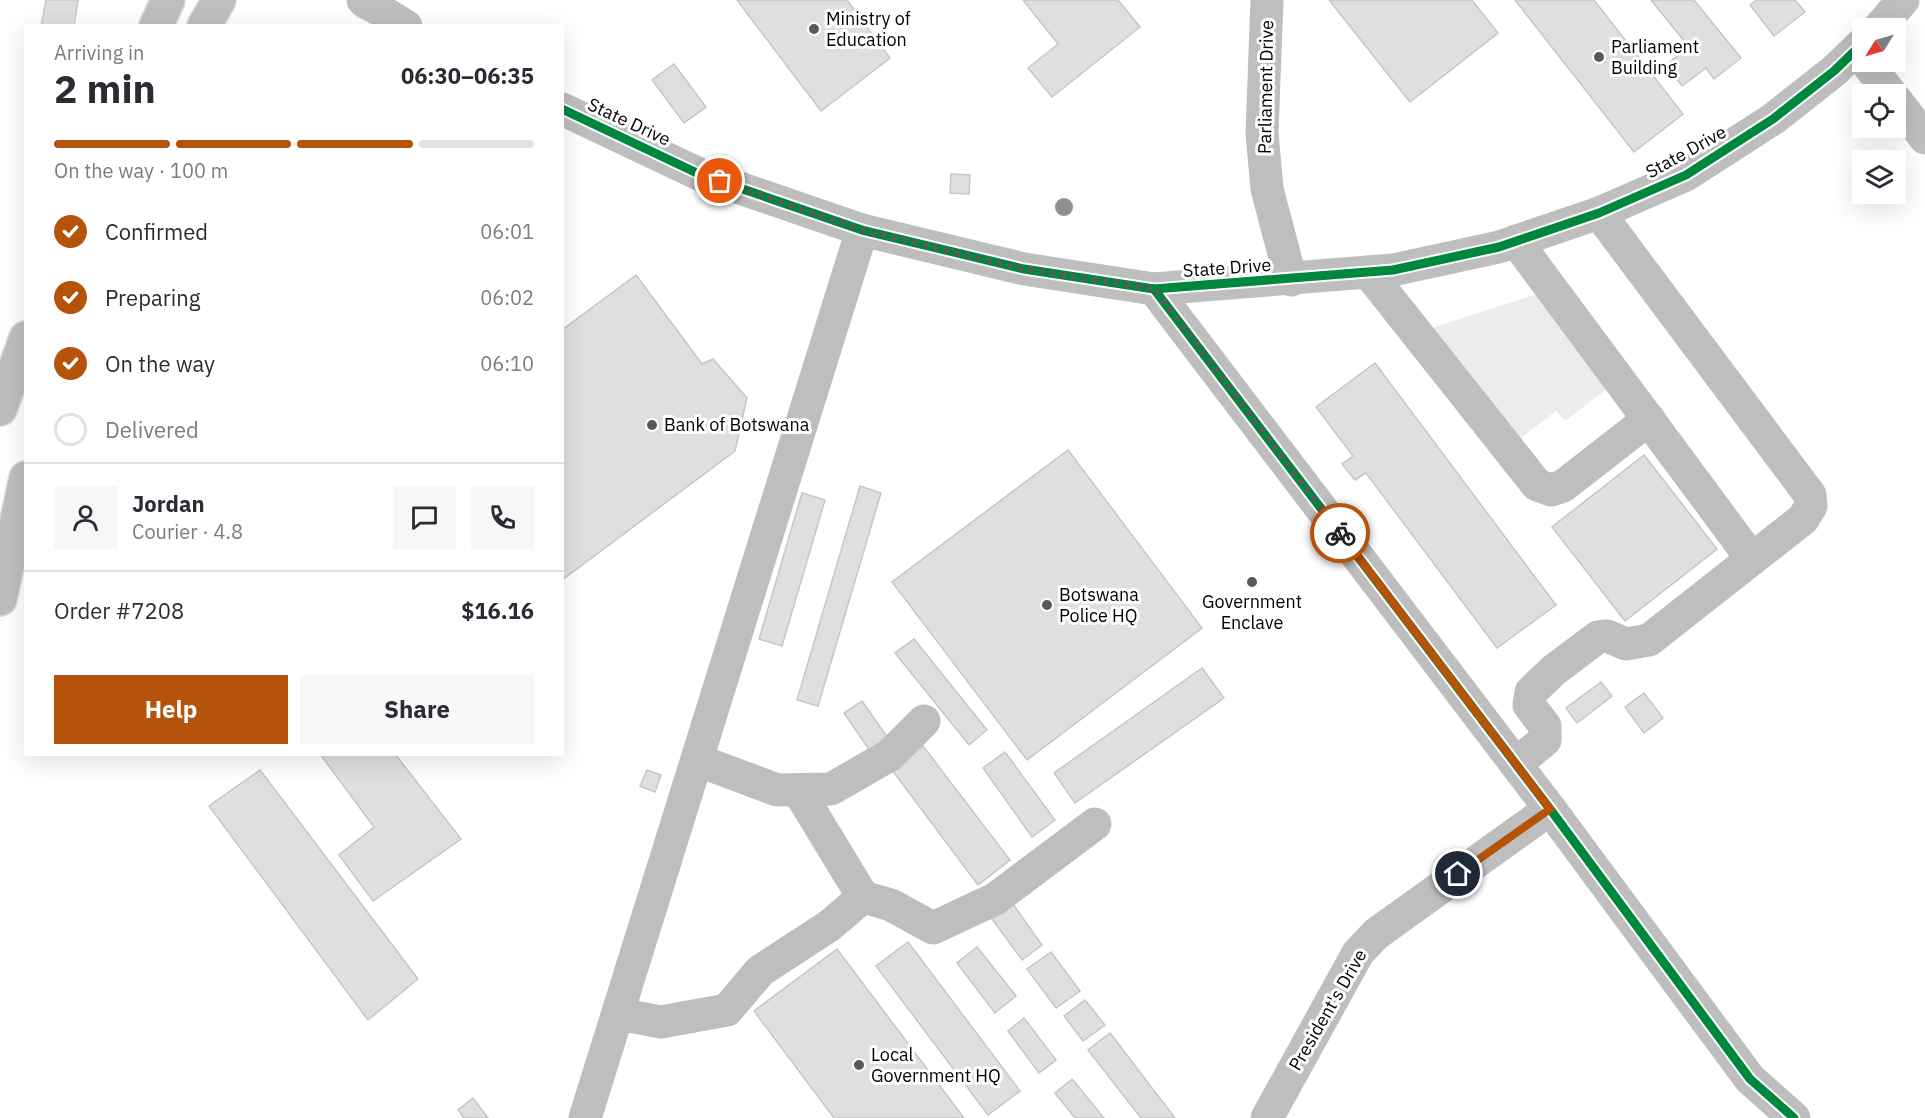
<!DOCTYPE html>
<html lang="en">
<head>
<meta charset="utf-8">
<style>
  :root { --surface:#fff; --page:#f7f7f7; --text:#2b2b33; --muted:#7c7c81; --line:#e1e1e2; --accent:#b45309 }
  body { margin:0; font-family:"IBM Plex Sans",sans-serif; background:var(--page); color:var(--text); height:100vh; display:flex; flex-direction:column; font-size:22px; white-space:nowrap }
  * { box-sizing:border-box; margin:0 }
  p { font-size:20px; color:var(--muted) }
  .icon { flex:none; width:33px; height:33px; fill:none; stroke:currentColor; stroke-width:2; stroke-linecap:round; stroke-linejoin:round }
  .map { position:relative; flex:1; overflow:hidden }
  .sheet { position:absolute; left:24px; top:24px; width:540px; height:732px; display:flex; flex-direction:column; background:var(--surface); border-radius:0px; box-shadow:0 6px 24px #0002 }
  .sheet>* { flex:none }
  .needle { width:39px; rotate:233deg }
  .tools { position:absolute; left:1852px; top:18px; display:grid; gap:12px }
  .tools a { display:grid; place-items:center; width:54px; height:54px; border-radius:0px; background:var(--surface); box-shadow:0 6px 24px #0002; font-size:30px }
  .pin { position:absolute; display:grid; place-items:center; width:51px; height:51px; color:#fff; margin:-26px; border:3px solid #fff; border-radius:50%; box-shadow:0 2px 6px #0007 }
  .courier { position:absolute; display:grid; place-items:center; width:60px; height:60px; margin:-30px; border:4px solid #b45309; border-radius:50%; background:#fff; color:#222; box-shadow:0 2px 8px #0007 }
  .head em { font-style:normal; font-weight:700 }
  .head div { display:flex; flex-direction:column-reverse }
  .head { display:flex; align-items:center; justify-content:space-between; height:102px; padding:0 30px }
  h1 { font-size:39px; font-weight:700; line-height:45px }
  .bar { display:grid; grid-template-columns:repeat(4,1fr); gap:9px 6px; align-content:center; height:72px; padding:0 30px }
  .bar i { height:8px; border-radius:4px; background:var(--line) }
  .bar .on { background:var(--accent) }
  .bar p { grid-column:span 4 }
  .line { display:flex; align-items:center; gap:15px; padding:0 30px; border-top:2px solid var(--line) }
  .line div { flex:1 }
  .round { display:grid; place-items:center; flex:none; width:63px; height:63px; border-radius:0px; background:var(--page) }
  ol { padding:0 30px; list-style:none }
  li { display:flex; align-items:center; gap:18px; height:66px }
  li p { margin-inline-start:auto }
  li .icon { padding:6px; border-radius:50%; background:var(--accent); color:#fff; stroke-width:4 }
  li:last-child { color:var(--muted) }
  li i { width:33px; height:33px; border:3px solid var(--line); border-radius:50% }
  .primary-button { display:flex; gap:12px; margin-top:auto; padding:12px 30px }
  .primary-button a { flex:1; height:69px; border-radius:0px; background:var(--accent); color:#fff; font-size:24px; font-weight:700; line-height:69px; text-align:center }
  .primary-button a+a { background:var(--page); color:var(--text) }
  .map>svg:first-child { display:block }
</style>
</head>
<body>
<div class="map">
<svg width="1925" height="1118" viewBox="0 0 1925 1118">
  <rect width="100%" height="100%" fill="#fff"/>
  <polygon fill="#ececec" points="1540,293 1612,385 1565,421 1556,411 1517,441 1429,329"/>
  <g fill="#dfdfdf" stroke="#c7c7c7" stroke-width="1.5">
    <polygon points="46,0 78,0 74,26 41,26"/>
    <polygon points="737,0 847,0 890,58 821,111"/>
    <polygon points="1023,0 1118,0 1140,27 1052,97 1028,68 1058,44"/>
    <polygon points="1329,0 1472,0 1498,33 1410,102"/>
    <polygon points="1515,0 1594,0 1683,114 1634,152"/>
    <polygon points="1651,0 1694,0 1741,58 1714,79 1706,68 1682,86 1666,65 1689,47"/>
    <polygon points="1757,0 1795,0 1805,12 1774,36 1750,5"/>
    <polygon points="674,64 706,107 684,123 652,80"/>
    <polygon points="951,174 970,175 969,194 950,193"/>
    <polygon points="636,275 702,364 713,359 747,398 735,451 562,580 562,330"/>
    <polygon points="1375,363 1556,605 1497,648 1366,473 1355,480 1342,464 1353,456 1316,407"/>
    <polygon points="1068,450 1202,628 1027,760 892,582"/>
    <polygon points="1644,455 1717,549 1625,621 1552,527"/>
    <polygon points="860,486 881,493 818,706 797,700"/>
    <polygon points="802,493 825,500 782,646 759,639"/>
    <polygon points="914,639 987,730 969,745 895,653"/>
    <polygon points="1202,668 1224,698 1075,803 1054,773"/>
    <polygon points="1601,682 1612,696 1577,723 1566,708"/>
    <polygon points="1644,693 1663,718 1644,733 1625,707"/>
    <polygon points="862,701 888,738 870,751 844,713"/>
    <polygon points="923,746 1010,860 978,885 892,770"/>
    <polygon points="1005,752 1055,820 1032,837 983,768"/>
    <polygon points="320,754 395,754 461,839 373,901 339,855 374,827"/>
    <polygon points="260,770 418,979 368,1020 209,806"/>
    <polygon points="647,770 661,775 655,792 640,786"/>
    <polygon points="1013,904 1042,945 1022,960 992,919"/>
    <polygon points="908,942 1020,1091 988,1115 876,966"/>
    <polygon points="977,947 1016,996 995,1013 957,963"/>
    <polygon points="837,949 964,1118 834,1118 754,1011"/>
    <polygon points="1051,952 1080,991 1056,1008 1027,969"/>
    <polygon points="1085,1000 1105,1025 1083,1041 1064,1016"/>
    <polygon points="1024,1018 1056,1060 1039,1073 1008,1031"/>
    <polygon points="1110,1033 1175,1118 1141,1118 1088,1050"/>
    <polygon points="1072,1079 1104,1118 1075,1118 1055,1093"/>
    <polygon points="473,1098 488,1118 464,1118 458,1110"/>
  </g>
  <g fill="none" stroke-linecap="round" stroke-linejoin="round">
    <defs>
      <g id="major">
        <polyline points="366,0 367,2"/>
        <polyline points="156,26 168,0"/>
        <polyline points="204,26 219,0"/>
        <polyline points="0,409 26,338"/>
        <polyline points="0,599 26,478"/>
      </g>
    </defs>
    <use href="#major" stroke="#dbdbdb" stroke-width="36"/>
    <g stroke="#bebebe" stroke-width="33">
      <polyline points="363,0 406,26"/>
      <polyline points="1267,0 1262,133 1267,189 1291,280"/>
      <polyline points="1879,28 1903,0"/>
      <polyline points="1866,62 1891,94"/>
      <polyline points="1896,100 1925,138"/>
      <polyline points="562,109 699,174 862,230 1024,269 1154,289 1393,270 1499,247 1599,213 1686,175 1773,119 1834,71 1863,43"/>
      <polyline points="1516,241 1752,559"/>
      <polyline points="1368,272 1537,485 1551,490 1563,486 1649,419"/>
      <polyline points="1154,289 1550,809 1750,1079 1794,1118"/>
      <polyline points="697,760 777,790 831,789 890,755 924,721"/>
      <polyline points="1516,764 1545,740 1545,726 1529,705 1531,692 1554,670 1598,637 1607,636 1626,644 1649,640 1803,519 1811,506 1810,495 1599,213"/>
      <polyline points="798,790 863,897"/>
      <polyline points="618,1014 661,1022 727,1010 760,971 829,926 863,897 891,905 933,928 995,899 1095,824"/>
      <polyline points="585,1118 862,230"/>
      <polyline points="1267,1118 1358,953 1376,934 1550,809"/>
    </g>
    <use href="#major" stroke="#bebebe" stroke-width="33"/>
    <defs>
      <g id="cycleway">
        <polyline points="562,109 699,174 862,230 1024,269 1154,289 1393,270 1499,247 1599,213 1686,175 1773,119 1834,71 1863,43"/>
        <polyline points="1154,289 1550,809 1750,1079 1794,1118"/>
      </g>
    </defs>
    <use href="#cycleway" stroke="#fff" stroke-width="13"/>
    <use href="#cycleway" stroke="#00873e" stroke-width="9"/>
  </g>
  <circle fill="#8f8f8f" cx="1064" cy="207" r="9"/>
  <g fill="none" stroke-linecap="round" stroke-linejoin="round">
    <polyline stroke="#595959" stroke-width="6" stroke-dasharray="0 10.8" points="720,181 862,230 1024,269 1155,289 1340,533"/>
    <polyline stroke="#b45309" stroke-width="8" points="1340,533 1550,809 1458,874"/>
  </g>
  <g fill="#595959" stroke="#fff" stroke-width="2">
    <circle cx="814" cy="29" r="6"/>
    <circle cx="1599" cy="57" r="6"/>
    <circle cx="652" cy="425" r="6"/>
    <circle cx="1252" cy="582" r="6"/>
    <circle cx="1047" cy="605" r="6"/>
    <circle cx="859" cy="1065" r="6"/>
  </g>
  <g text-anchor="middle" stroke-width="6" stroke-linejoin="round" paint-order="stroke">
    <g font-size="18" fill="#000" stroke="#fff" text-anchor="start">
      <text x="826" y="25">Ministry of<tspan x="826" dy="21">Education</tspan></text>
      <text x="1611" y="53">Parliament<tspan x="1611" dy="21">Building</tspan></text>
      <text x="664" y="431">Bank of Botswana</text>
      <text x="1059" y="601">Botswana<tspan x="1059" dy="21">Police HQ</tspan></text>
      <text x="1252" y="608" text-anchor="middle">Government<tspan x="1252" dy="21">Enclave</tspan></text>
      <text x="871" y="1061">Local<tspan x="871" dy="21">Government HQ</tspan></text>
    </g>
    <g font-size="18" fill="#000" stroke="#fff">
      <text transform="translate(1266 87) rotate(-89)" y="6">Parliament Drive</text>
      <text transform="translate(629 122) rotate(25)" y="6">State Drive</text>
      <text transform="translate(1686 152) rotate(-29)" y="6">State Drive</text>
      <text transform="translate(1227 268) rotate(-4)" y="6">State Drive</text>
      <text transform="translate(1328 1010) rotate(-60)" y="6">President's Drive</text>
    </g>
  </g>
</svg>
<div class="tools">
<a><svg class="needle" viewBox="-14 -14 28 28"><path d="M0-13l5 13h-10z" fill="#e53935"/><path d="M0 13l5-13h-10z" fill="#7c7c81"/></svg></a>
<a><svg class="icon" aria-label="locate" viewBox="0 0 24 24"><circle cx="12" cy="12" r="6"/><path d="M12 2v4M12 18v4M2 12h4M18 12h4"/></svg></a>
<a><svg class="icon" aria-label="layers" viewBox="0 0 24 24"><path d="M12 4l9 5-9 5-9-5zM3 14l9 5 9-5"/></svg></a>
</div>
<div class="pin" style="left:720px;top:181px;background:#ea580c"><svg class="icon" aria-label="bag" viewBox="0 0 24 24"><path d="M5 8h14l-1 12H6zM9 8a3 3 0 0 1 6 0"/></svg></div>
<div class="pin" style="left:1458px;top:874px;background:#1f2937"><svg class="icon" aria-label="home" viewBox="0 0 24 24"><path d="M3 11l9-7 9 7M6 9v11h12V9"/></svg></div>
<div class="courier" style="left:1340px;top:533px"><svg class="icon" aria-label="bike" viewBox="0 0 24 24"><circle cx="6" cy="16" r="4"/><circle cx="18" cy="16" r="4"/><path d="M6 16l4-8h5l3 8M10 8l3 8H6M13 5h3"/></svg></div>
<section class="sheet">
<div class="head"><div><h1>2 min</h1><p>Arriving in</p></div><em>06:30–06:35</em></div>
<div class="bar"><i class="on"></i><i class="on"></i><i class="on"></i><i></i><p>On the way · 100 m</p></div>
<ol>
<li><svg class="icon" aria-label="check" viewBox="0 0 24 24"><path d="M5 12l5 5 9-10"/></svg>Confirmed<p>06:01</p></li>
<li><svg class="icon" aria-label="check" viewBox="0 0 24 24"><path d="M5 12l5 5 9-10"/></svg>Preparing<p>06:02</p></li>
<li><svg class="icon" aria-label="check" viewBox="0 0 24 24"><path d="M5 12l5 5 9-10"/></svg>On the way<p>06:10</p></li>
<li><i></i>Delivered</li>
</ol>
<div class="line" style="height:108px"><a class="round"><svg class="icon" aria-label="person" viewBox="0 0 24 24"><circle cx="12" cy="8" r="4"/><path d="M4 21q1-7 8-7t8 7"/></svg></a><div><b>Jordan</b><p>Courier · 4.8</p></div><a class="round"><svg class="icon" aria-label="chat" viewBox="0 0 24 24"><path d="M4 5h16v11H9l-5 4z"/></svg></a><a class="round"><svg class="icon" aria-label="phone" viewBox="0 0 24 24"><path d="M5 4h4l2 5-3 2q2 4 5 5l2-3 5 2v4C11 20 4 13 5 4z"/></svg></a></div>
<div class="line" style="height:78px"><div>Order #7208</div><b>$16.16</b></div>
<div class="primary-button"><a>Help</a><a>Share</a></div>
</section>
</div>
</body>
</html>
